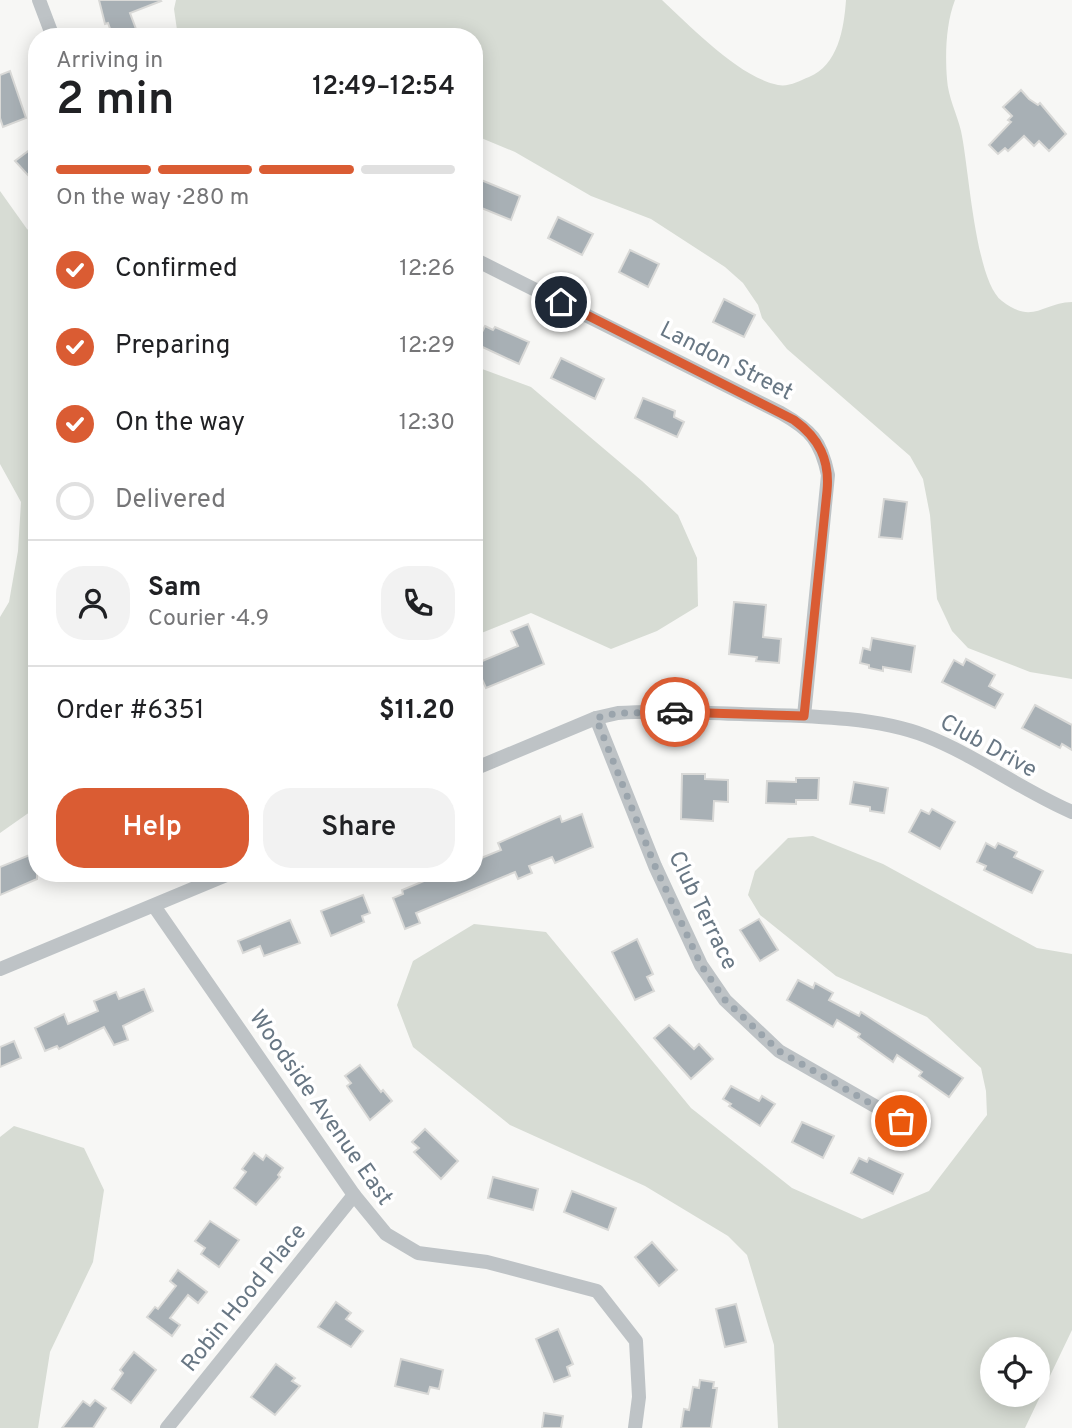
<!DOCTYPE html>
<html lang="en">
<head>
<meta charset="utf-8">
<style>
  :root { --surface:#fff; --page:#f2f2f2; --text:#202124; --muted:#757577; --line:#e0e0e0; --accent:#da5c33 }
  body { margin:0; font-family:Overpass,sans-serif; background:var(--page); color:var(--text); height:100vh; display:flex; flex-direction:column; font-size:26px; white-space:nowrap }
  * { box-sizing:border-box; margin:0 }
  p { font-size:23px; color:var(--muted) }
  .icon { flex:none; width:38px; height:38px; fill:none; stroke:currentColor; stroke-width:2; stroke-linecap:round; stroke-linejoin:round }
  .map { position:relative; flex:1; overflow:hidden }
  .side { position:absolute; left:28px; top:28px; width:455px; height:854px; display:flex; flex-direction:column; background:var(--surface); border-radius:28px; box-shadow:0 4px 18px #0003 }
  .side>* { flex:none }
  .buttons { position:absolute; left:980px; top:1337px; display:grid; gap:14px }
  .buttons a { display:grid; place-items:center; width:70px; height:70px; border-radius:50%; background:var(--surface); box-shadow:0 4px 18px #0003; font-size:35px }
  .pin { position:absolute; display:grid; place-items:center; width:60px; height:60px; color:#fff; margin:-30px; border:4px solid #fff; border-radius:50%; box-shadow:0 2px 7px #0007 }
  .courier { position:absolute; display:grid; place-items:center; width:70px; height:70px; margin:-35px; border:5px solid #da5c33; border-radius:50%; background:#fff; color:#222; box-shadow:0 2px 9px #0007 }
  .overview em { font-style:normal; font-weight:600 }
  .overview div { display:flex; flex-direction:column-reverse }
  .overview { display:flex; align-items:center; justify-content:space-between; height:119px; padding:0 28px }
  h1 { font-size:46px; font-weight:600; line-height:52px }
  .bar { display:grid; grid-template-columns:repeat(4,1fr); gap:10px 7px; align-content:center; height:84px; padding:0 28px }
  .bar i { height:9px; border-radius:5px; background:var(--line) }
  .bar .selected { background:var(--accent) }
  .bar p { grid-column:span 4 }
  .line { display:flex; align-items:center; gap:18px; padding:0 28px; border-top:2px solid var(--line) }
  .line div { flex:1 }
  .round { display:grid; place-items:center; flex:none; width:74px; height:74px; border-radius:28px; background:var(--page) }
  ol { padding:0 28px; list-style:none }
  li { display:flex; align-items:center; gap:21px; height:77px }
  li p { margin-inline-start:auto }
  li .icon { padding:7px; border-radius:50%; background:var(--accent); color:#fff; stroke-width:4 }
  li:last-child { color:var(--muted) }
  li i { width:38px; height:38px; border:4px solid var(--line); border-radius:50% }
  .button { display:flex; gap:14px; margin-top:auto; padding:14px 28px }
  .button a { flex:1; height:80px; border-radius:28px; background:var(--accent); color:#fff; font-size:28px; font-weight:600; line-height:80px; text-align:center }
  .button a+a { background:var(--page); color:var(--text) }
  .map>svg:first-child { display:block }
</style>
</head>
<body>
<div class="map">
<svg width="1072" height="1428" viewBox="0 0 1072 1428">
  <rect width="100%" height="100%" fill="#f7f7f5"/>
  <g fill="#d7dcd4" fill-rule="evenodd">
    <path d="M 176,0 L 662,0 C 691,27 739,77 778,85 C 789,87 799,81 809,77 C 838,65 844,29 846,0 L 955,0 C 946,23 945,54 947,79 C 948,97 957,114 961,131 C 969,167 975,281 1002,301 C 1033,325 1042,303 1072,302 L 1072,679 L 1030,672 L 968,648 L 952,631 L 937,599 L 930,515 L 923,479 L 910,456 L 787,349 L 762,318 L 758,305 L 743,283 L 725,267 L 651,219 L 591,196 L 515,152 L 474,135 L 474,37 L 178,37 L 174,9 Z"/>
    <polygon points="0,191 27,229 37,237 37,807 0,833 0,617 9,602 18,551 21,502 0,464"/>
    <polygon points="474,366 531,387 642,481 678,515 697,558 698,606 657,631 611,649 531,613 474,636"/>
    <path d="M 813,836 L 883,864 L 1037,948 L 1072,954 L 1072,1330 L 1025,1428 L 778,1428 L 774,1345 L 747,1255 L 728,1236 L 645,1186 L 510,1125 L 413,1047 L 397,1005 L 413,961 L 474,924 L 546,932 L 691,1108 L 792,1188 L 862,1219 L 929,1191 L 987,1115 L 986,1091 L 981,1068 L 927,1017 L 836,976 L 760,915 L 748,895 L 755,871 L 788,838 ZM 992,1349 L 1038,1349 L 1038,1395 L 992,1395 Z"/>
    <polygon points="14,1126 84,1148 104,1190 93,1262 50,1352 38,1428 0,1428 0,1137"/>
  </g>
  <g fill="#a8b0b5" stroke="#d9d9d7" stroke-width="2">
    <polygon points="99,0 160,0 161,1 130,13 139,37 113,37 108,23 105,24"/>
    <polygon points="10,71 26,118 3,127 0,118 0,75"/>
    <polygon points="1021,90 1029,99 1038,105 1040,103 1066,134 1049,151 1039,141 1034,146 1024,136 1008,151 1005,148 998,154 989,145 1011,122 1008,120 1012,116 1003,107"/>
    <polygon points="31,149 37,157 37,185 15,161"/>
    <polygon points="481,180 520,196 511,220 474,205"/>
    <polygon points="558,217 593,234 582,255 548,238"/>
    <polygon points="630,250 659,264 648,287 619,272"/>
    <polygon points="724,299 755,315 744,337 713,322"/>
    <polygon points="485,326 493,330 495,327 529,342 519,364 476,344"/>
    <polygon points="561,358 604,379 595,399 551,378"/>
    <polygon points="643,398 675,411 674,417 684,422 677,437 635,418"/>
    <polygon points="884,499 907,502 902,539 879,537"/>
    <polygon points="734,602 766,605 763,637 781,639 779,663 756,661 757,657 729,654"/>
    <polygon points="528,624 544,664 486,688 475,664 518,646 511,631"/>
    <polygon points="872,638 915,646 911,672 883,667 883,671 869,668 869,665 860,663 863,648 870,650"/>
    <polygon points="966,659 995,675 989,686 1003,694 995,708 942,682 954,660 963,665"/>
    <polygon points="1035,705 1072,725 1072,750 1062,744 1060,748 1022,728"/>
    <polygon points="682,774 705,774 705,779 728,780 728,802 714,801 713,821 681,819"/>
    <polygon points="796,778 819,778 818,800 796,800 796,804 766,803 767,781 796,782"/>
    <polygon points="854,782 888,788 884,813 870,811 870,807 850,804"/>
    <polygon points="932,809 955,822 940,849 909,832 921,810 929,814"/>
    <polygon points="582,814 593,847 555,863 552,857 529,866 532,873 518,879 515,872 416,913 420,923 405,929 393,898 403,894 402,890 429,879 427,873 474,873 474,861 501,850 498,843 560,816 562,822"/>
    <polygon points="986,843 995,848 998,843 1017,852 1014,857 1043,871 1032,893 984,870 986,866 977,862"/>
    <polygon points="37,852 37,879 0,895 0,867"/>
    <polygon points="363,895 370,913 362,916 364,922 331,936 321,911"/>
    <polygon points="759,919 778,950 760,961 740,930"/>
    <polygon points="290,920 300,943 264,956 260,946 243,953 238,941"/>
    <polygon points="637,939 653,974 647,977 654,991 635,1000 612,952"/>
    <polygon points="798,980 813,988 815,983 833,993 829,1000 859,1016 861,1012 963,1078 949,1097 919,1076 922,1072 897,1055 893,1062 858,1037 860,1034 837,1020 833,1027 787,1000"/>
    <polygon points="144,989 153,1011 123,1026 128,1040 114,1045 104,1027 59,1049 57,1046 45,1051 35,1028 64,1014 68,1024 98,1011 94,1001 116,992 119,999"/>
    <polygon points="669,1025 694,1049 699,1044 713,1059 691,1079 654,1038"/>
    <polygon points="14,1041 21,1058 0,1067 0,1047"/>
    <polygon points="360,1065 381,1092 383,1090 392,1101 370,1120 347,1086 351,1083 345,1076"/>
    <polygon points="731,1086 759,1101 762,1096 775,1104 760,1126 729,1106 731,1104 723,1099"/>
    <polygon points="802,1122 834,1136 823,1158 792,1142"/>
    <polygon points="425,1129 458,1161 441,1179 414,1152 419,1148 412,1142"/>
    <polygon points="254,1153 263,1160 266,1155 283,1168 278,1175 280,1177 256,1205 234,1188 246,1172 242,1169"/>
    <polygon points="859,1158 867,1162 869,1158 903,1174 893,1194 851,1173"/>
    <polygon points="493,1177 538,1189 533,1210 488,1198"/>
    <polygon points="572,1191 616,1208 608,1230 564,1212"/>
    <polygon points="210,1221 239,1240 219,1267 201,1254 205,1248 195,1241"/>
    <polygon points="652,1242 677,1270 659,1286 635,1257"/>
    <polygon points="178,1270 207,1292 198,1303 188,1295 170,1318 180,1325 172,1336 147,1317 155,1307 158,1309 176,1286 170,1281"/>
    <polygon points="336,1302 351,1313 346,1319 363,1331 351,1347 318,1327"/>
    <polygon points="736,1304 746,1342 725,1347 716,1309"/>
    <polygon points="558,1329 573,1364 567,1367 570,1376 554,1382 536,1339"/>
    <polygon points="134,1352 156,1370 131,1403 112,1389 123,1373 120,1370"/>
    <polygon points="401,1359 443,1370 439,1389 430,1387 428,1394 395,1386"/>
    <polygon points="276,1364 295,1378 292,1381 300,1386 275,1415 251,1397"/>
    <polygon points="700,1380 714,1382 713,1388 717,1388 711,1428 681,1428 684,1409 689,1410 693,1387 699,1388"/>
    <polygon points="95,1400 106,1408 93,1428 62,1428 83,1401 90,1406"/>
    <polygon points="544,1413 563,1416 561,1428 542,1428"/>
  </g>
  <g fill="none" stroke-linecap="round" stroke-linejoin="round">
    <g stroke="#bec3c6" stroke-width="14">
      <polyline points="39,0 53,37"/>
      <path d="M 474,259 L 781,413 C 811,430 821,441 828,475 L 804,716"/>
      <polyline points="596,718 655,866 701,965 725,1000 779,1051 901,1121"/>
      <path d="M 474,769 L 596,718 L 618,713 C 659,710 700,713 741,714 C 798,716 872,715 926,736 C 977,756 1021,790 1072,812"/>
      <polyline points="154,906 354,1195 386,1234 418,1253 487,1262 597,1291 636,1341 639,1397 635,1428"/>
      <polyline points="0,969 231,873"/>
      <polyline points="167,1428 354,1195"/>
    </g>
  </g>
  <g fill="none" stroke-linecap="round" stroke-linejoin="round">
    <polyline stroke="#9aa4ac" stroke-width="7" stroke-dasharray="0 12.6" points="675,712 618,713 596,718 655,866 701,965 725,1000 779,1051 901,1121"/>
    <path stroke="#da5c33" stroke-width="9" d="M 561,302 L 794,420 C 819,438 830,460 827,491 L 804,716 L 675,712"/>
  </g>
  <g text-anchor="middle" stroke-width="7" stroke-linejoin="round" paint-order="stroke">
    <g font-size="23" fill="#687784" stroke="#fff">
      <text transform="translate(727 360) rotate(27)" y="8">Landon Street</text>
      <text transform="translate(989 745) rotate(29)" y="8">Club Drive</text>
      <text transform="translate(704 910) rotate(64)" y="8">Club Terrace</text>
      <text transform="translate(322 1107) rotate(55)" y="8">Woodside Avenue East</text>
      <text transform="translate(243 1297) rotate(-51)" y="8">Robin Hood Place</text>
    </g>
  </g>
</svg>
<div class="buttons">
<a><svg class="icon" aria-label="locate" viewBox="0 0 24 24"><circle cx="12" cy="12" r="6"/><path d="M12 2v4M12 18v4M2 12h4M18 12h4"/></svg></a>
</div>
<div class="pin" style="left:901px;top:1121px;background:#ea580c"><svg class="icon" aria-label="bag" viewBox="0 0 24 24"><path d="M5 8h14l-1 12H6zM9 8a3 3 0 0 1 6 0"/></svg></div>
<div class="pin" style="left:561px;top:302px;background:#1f2937"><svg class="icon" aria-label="home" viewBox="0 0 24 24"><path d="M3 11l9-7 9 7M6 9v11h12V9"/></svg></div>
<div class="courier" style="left:675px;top:712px"><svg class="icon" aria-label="car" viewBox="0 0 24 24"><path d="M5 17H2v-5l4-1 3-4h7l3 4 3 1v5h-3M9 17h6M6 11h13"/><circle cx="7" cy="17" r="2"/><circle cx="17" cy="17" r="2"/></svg></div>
<section class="side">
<div class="overview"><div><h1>2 min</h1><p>Arriving in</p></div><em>12:49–12:54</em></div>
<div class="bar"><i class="selected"></i><i class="selected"></i><i class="selected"></i><i></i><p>On the way · 280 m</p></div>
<ol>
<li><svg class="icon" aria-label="check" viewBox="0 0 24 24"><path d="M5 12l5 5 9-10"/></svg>Confirmed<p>12:26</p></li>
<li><svg class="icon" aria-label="check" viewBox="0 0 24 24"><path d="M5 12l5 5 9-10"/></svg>Preparing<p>12:29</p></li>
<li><svg class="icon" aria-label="check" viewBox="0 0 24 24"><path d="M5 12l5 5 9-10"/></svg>On the way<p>12:30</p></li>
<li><i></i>Delivered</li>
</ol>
<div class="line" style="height:126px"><a class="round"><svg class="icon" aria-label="person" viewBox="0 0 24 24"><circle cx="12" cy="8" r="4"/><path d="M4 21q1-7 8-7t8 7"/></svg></a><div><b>Sam</b><p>Courier · 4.9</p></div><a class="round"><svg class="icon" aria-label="phone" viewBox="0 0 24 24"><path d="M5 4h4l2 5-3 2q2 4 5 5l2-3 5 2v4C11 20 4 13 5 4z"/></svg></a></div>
<div class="line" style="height:91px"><div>Order #6351</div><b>$11.20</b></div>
<div class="button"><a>Help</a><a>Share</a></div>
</section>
</div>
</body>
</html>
